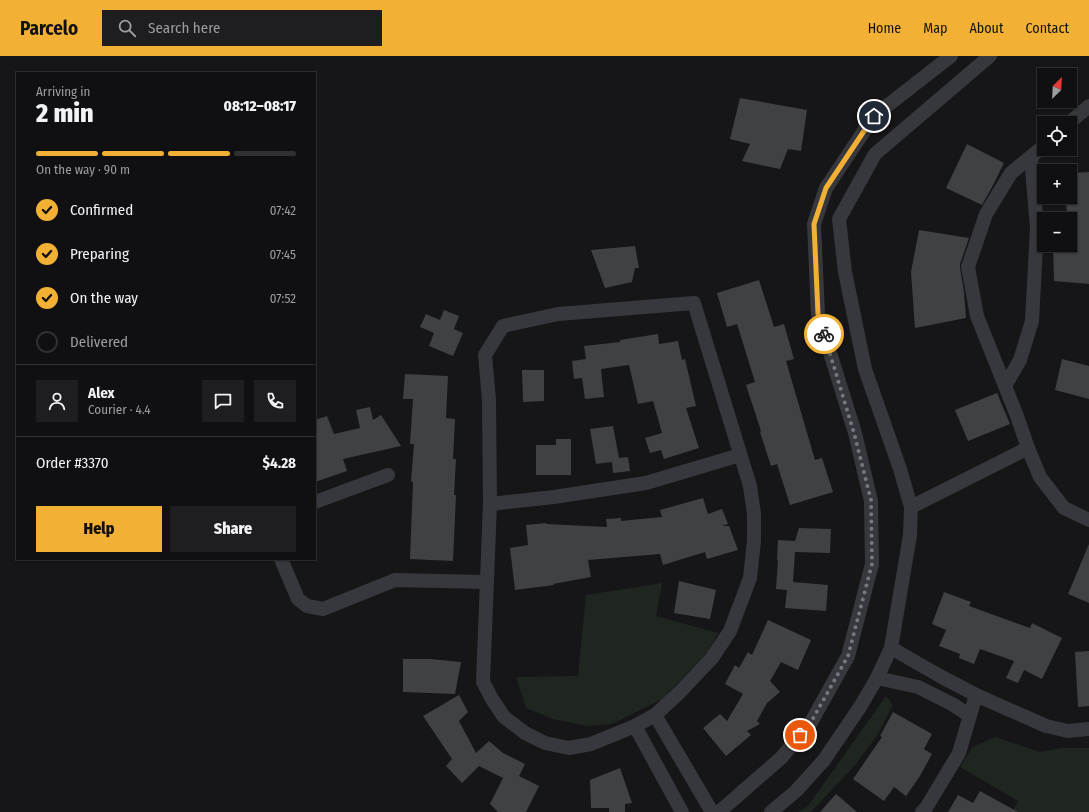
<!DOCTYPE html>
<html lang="en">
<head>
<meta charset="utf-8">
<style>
  :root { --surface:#101012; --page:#1e1e20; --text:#f1f3f6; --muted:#9c9d9f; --line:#303032; --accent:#f2b134 }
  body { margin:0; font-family:"Fira Sans Condensed",sans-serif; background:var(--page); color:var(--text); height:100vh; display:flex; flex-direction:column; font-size:15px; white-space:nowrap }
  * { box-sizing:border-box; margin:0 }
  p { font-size:13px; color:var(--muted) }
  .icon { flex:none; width:22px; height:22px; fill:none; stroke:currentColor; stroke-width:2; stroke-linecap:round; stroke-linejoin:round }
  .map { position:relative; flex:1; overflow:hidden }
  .side { position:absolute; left:16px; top:16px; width:300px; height:488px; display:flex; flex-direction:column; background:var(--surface); border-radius:0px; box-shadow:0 1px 3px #0004,0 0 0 1px var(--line) }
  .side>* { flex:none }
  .needle { width:26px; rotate:24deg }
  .tools { position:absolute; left:1037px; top:12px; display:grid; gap:8px }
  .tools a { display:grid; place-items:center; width:40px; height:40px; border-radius:0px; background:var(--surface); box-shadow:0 1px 3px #0004,0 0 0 1px var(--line); font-size:20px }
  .pin { position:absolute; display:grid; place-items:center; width:34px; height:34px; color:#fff; margin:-17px; border:2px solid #fff; border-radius:50%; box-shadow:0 1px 4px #0007 }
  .courier { position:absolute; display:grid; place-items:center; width:40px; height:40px; margin:-20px; border:3px solid #f2b134; border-radius:50%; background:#fff; color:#222; box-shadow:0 1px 5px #0007 }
  .summary em { font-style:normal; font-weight:800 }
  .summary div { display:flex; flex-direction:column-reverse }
  .summary { display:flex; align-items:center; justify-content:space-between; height:68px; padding:0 20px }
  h1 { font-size:26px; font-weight:800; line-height:30px }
  .bar { display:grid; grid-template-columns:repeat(4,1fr); gap:6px 4px; align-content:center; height:48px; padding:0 20px }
  .bar i { height:5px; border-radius:3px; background:var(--line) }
  .bar .on { background:var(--accent) }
  .bar p { grid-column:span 4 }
  .line { display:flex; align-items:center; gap:10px; padding:0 20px; border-top:1px solid var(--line) }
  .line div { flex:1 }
  .round { display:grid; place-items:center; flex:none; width:42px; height:42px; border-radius:0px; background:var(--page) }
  ol { padding:0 20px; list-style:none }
  li { display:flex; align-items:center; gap:12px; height:44px }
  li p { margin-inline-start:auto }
  li .icon { padding:4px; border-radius:50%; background:var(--accent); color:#111; stroke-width:4 }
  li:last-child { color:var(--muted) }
  li i { width:22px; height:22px; border:2px solid var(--line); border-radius:50% }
  .button { display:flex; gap:8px; margin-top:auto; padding:8px 20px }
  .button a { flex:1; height:46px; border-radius:0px; background:var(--accent); color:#111; font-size:16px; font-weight:800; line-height:46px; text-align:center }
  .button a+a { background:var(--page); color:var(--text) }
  header { display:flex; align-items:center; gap:24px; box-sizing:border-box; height:56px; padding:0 20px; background:var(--accent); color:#111 }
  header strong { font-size:19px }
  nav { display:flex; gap:22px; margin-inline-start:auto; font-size:14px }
  .search { width:280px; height:36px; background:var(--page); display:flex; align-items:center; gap:10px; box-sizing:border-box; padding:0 14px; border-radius:0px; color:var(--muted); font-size:15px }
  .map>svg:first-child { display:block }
</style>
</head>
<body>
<header>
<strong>Parcelo</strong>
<div class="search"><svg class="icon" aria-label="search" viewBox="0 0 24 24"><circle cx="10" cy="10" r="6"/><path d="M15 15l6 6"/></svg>Search here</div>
<nav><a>Home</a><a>Map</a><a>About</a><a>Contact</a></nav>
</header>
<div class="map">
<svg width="1089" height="756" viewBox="0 0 1089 756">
  <rect width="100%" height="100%" fill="#161618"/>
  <g fill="#1e261f">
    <polygon points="662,527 656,560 718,577 708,596 662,643 612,668 588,670 553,663 526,652 516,621 578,620 586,539"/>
    <polygon points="886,640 893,649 878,678 855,709 811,756 798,756 808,750"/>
    <polygon points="995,681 1040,696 1061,692 1089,692 1089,756 1012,756 1018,745 960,711 973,691"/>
  </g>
  <g fill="#404145">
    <polygon points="740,42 807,54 801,95 788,93 780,113 742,105 750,88 730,83"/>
    <polygon points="967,88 1004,107 992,131 982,149 946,132"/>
    <polygon points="1089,116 1089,228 1054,225 1053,189 1070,189 1070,163 1067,163 1066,141 1070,141 1070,117"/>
    <polygon points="919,174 969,182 960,208 960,212 964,236 966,262 915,272 911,216"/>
    <polygon points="635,190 639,212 635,212 632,226 605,232 591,194"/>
    <polygon points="759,224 774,271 784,268 794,303 786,305 815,404 822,402 833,436 790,449 777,408 771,410 760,376 761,375 746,329 755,326 737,268 727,271 717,237"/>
    <polygon points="444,254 459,260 454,273 463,277 453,300 429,290 434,277 420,271 426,258 440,264"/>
    <polygon points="658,278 659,288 678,285 682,304 685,303 696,350 686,352 699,392 664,403 661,394 650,397 645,382 662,377 653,345 638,348 629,309 601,313 604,341 585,343 582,322 574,323 572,305 586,303 584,290 620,286 620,284"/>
    <polygon points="1062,303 1089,310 1089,343 1055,334"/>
    <polygon points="522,314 544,314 544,345 523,346"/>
    <polygon points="405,318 448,320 446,362 455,363 453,403 456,403 454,439 456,439 453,505 410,503 413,426 411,425 414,388 410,388 413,343 403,343"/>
    <polygon points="997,337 1010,368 968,385 955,354"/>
    <polygon points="370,351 373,364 381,359 401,390 343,403 347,415 315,426 315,364 327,360 334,378 360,372 356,354"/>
    <polygon points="613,370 619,402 628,401 630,415 613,417 612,406 596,408 590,373"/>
    <polygon points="556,383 571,383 571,419 536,419 536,389 556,389"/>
    <polygon points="703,442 708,458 722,453 728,468 722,470 729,470 738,494 707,503 705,496 663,509 660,498 588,504 591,521 553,528 554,529 515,534 510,492 528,489 526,469 546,467 546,468 607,471 606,463 621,462 621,465 662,461 660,454"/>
    <polygon points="799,472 831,473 830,497 795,496 793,526 828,529 826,555 785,552 787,534 776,533 778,504 777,504 778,484 795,485"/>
    <polygon points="1089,488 1089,547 1068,538"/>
    <polygon points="679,525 716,534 710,563 674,557"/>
    <polygon points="944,536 971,546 969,550 1030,572 1032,567 1062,582 1042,623 1024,614 1018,627 1006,622 1014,605 980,593 974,608 959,602 960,598 939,590 946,574 932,568"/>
    <polygon points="768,564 811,584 798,614 781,606 770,625 780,636 767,647 757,665 760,668 747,675 751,679 726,700 703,672 720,658 727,665 743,638 725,628 735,609 739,612 748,596 752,599"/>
    <polygon points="1089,595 1089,650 1078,651 1075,596"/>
    <polygon points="403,603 430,603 461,606 455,638 403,636"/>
    <polygon points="459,639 468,656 459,665 476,697 489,685 503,697 525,708 519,720 539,730 526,756 498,756 490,748 503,722 479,710 462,727 446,710 452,703 423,660"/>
    <polygon points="893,656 932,678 924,693 932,698 920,720 906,740 894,731 884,745 853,723 882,681 880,680"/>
    <polygon points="620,712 632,747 625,748 625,756 609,756 609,752 591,752 590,724"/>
    <polygon points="980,735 1018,756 948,756 958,739 973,747"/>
    <polygon points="836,738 857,756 820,756"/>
  </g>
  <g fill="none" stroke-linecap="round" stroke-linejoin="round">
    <g stroke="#37383d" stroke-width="14">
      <polyline points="1069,67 1089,50"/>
      <polyline points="1044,90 1011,117 986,158 968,211 977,260 1017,360 1028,392 1040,421 1064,452 1089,464"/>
      <polygon points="694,247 750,430 754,458 754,485 750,522 730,575 712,602 680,636 655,659 635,670 591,688 569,692 545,687 525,677 504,661 492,643 483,626 490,448 489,344 485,299 503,270 558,258"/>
      <polyline points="1005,330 1020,304 1032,265 1037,172 1031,101"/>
      <polyline points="315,446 388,419"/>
      <polyline points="490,448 554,441 646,427 740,399"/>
      <polyline points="911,451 1028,392"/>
      <polyline points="281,503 298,543 307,550 323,553 395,524 486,526"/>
      <polyline points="891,592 940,620 976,639"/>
      <polyline points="877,622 918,631 952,648 969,659"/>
      <polyline points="655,659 712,756"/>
      <polyline points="635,670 682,756"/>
      <polyline points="719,756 781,702 810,668 848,600 872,508 871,445 855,377 818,258 814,168 826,132 874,60 951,0"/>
      <polyline points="771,756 796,735 824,704 860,651 877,622 891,592 910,479 911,451 900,413 865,313 845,216 839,163 875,98 990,0"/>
      <polyline points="922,756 926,752 959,697 976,639 1046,670 1068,675 1089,673"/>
    </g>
  </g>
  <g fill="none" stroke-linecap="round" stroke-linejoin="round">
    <polyline stroke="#757880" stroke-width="4" stroke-dasharray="0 7.2" points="800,679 810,668 848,600 872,508 871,444 854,377 824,278"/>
    <polyline stroke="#f2b134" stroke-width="5" points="824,278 818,258 814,168 826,132 874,60"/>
  </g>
</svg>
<div class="tools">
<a><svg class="needle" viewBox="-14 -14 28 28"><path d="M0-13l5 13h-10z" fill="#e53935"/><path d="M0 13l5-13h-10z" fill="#9c9d9f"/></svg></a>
<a><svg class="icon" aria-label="locate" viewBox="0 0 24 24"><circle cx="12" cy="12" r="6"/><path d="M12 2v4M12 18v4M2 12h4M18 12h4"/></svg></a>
<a>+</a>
<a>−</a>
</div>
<div class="pin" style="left:800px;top:679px;background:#ea580c"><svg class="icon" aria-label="bag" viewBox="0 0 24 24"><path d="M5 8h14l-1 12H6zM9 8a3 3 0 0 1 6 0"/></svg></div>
<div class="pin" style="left:874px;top:60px;background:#1f2937"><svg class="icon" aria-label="home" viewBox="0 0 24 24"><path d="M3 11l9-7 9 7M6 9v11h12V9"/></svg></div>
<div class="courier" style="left:824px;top:278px"><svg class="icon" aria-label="bike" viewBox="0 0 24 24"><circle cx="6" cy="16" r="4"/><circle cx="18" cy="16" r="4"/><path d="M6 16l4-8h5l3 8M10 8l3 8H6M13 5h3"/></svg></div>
<section class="side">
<div class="summary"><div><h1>2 min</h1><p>Arriving in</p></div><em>08:12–08:17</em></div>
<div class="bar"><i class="on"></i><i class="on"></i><i class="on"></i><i></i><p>On the way · 90 m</p></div>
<ol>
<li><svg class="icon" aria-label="check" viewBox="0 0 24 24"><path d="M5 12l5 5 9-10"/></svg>Confirmed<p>07:42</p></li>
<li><svg class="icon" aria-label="check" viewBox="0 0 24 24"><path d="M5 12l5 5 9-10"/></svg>Preparing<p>07:45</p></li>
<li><svg class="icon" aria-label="check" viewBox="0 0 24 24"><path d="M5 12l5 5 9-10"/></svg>On the way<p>07:52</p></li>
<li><i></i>Delivered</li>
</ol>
<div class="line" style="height:72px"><a class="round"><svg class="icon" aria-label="person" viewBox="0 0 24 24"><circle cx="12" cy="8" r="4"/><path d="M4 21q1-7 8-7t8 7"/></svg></a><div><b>Alex</b><p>Courier · 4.4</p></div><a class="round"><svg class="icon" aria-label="chat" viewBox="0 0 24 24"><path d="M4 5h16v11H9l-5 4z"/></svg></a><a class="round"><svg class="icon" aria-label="phone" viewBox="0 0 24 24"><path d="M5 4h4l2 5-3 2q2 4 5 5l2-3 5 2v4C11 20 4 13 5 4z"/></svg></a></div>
<div class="line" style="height:52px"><div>Order #3370</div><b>$4.28</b></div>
<div class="button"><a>Help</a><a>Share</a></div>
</section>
</div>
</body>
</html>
